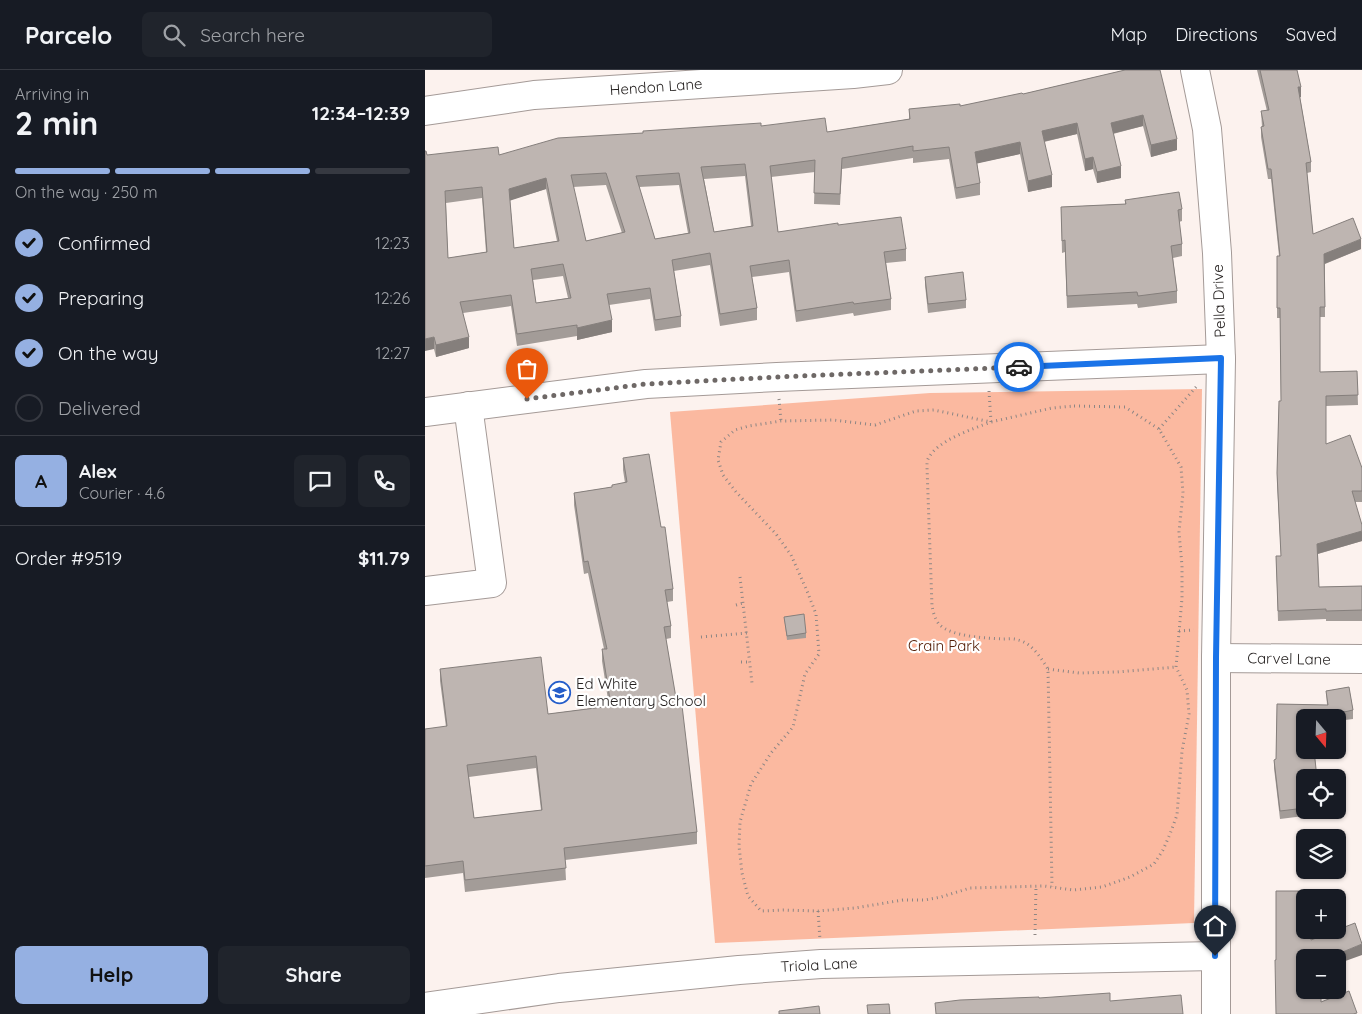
<!DOCTYPE html>
<html lang="en">
<head>
<meta charset="utf-8">
<style>
  :root { --surface:#171b24; --page:#20242c; --text:#f1f3f6; --muted:#9ea1a6; --line:#363941; --accent:#95b0e2 }
  body { margin:0; font-family:Quicksand,sans-serif; background:var(--page); color:var(--text); height:100vh; display:flex; flex-direction:column; font-size:19px; white-space:nowrap }
  * { box-sizing:border-box; margin:0 }
  p { font-size:16px; color:var(--muted) }
  .icon { flex:none; width:28px; height:28px; fill:none; stroke:currentColor; stroke-width:2; stroke-linecap:round; stroke-linejoin:round }
  .map { position:relative; flex:1; overflow:hidden }
  .side { display:flex; flex-direction:column; background:var(--surface); width:425px }
  .side>* { flex:none }
  .needle { width:32px; rotate:161deg }
  .controls { position:absolute; left:871px; top:639px; display:grid; gap:10px }
  .controls a { display:grid; place-items:center; width:50px; height:50px; border-radius:8px; background:var(--surface); box-shadow:0 1px 4px #0004; font-size:25px }
  .pin { position:absolute; display:grid; place-items:center; width:42px; height:42px; color:#fff; margin:-51px -21px; border-radius:50% 50% 50% 0; rotate:-45deg; box-shadow:0 0 5px #0007 }
  .pin .icon { rotate:45deg }
  .courier { position:absolute; display:grid; place-items:center; width:50px; height:50px; margin:-25px; border:4px solid #1a73e8; border-radius:50%; background:#fff; color:#222; box-shadow:0 1px 6px #0007 }
  .summary em { font-style:normal; font-weight:700 }
  .summary div { display:flex; flex-direction:column-reverse }
  .summary { display:flex; align-items:center; justify-content:space-between; height:85px; padding:0 15px }
  h1 { font-size:32px; font-weight:700; line-height:38px }
  .bar { display:grid; grid-template-columns:repeat(4,1fr); gap:8px 5px; align-content:center; height:60px; padding:0 15px }
  .bar i { height:6px; border-radius:4px; background:var(--line) }
  .bar .selected { background:var(--accent) }
  .bar p { grid-column:span 4 }
  .line { display:flex; align-items:center; gap:12px; padding:0 15px; border-top:1px solid var(--line) }
  .line div { flex:1 }
  .round { display:grid; place-items:center; flex:none; width:52px; height:52px; border-radius:8px; background:var(--page) }
  ol { padding:0 15px; list-style:none }
  li { display:flex; align-items:center; gap:15px; height:55px }
  li p { margin-inline-start:auto }
  li .icon { padding:5px; border-radius:50%; background:var(--accent); color:#111; stroke-width:4 }
  li:last-child { color:var(--muted) }
  li i { width:28px; height:28px; border:2px solid var(--line); border-radius:50% }
  .primary-button { display:flex; gap:10px; margin-top:auto; padding:10px 15px }
  .primary-button a { flex:1; height:58px; border-radius:8px; background:var(--accent); color:#111; font-size:20px; font-weight:700; line-height:58px; text-align:center }
  .primary-button a+a { background:var(--page); color:var(--text) }
  header { display:flex; align-items:center; gap:30px; box-sizing:border-box; height:70px; padding:0 25px; background:var(--surface); border-bottom:1px solid var(--line) }
  header strong { font-size:24px }
  nav { display:flex; gap:28px; margin-inline-start:auto; font-size:18px }
  .search { width:350px; height:45px; background:var(--page); display:flex; align-items:center; gap:12px; box-sizing:border-box; padding:0 18px; border-radius:8px; color:var(--muted); font-size:19px }
  main { display:flex; flex:1; min-height:0 }
  .map>svg:first-child { display:block }
</style>
</head>
<body>
<header>
<strong>Parcelo</strong>
<div class="search"><svg class="icon" aria-label="search" viewBox="0 0 24 24"><circle cx="10" cy="10" r="6"/><path d="M15 15l6 6"/></svg>Search here</div>
<nav><a>Map</a><a>Directions</a><a>Saved</a></nav>
</header>
<main>
<section class="side">
<div class="summary"><div><h1>2 min</h1><p>Arriving in</p></div><em>12:34–12:39</em></div>
<div class="bar"><i class="selected"></i><i class="selected"></i><i class="selected"></i><i></i><p>On the way · 250 m</p></div>
<ol>
<li><svg class="icon" aria-label="check" viewBox="0 0 24 24"><path d="M5 12l5 5 9-10"/></svg>Confirmed<p>12:23</p></li>
<li><svg class="icon" aria-label="check" viewBox="0 0 24 24"><path d="M5 12l5 5 9-10"/></svg>Preparing<p>12:26</p></li>
<li><svg class="icon" aria-label="check" viewBox="0 0 24 24"><path d="M5 12l5 5 9-10"/></svg>On the way<p>12:27</p></li>
<li><i></i>Delivered</li>
</ol>
<div class="line" style="height:90px"><b class="round" style="background:var(--accent);color:#111">A</b><div><b>Alex</b><p>Courier · 4.6</p></div><a class="round"><svg class="icon" aria-label="chat" viewBox="0 0 24 24"><path d="M4 5h16v11H9l-5 4z"/></svg></a><a class="round"><svg class="icon" aria-label="phone" viewBox="0 0 24 24"><path d="M5 4h4l2 5-3 2q2 4 5 5l2-3 5 2v4C11 20 4 13 5 4z"/></svg></a></div>
<div class="line" style="height:65px"><div>Order #9519</div><b>$11.79</b></div>
<div class="primary-button"><a>Help</a><a>Share</a></div>
</section>
<div class="map">
<svg width="937" height="944" viewBox="0 0 937 944">
  <rect width="100%" height="100%" fill="#fcf2ee"/>
  <polygon fill="#fbb9a0" points="777,319 769,853 290,873 245,342 505,323"/>
  <g fill="none" stroke-linecap="round" stroke-linejoin="round">
    <defs>
      <g id="minor">
        <polyline points="770,0 782,59 792,183 796,289 791,588 791,944"/>
        <polyline points="0,41 109,25 428,4 463,0"/>
        <polyline points="0,342 221,314 352,307 796,289"/>
        <polyline points="0,521 67,513 43,336"/>
        <polyline points="791,588 937,589"/>
        <polyline points="0,937 134,918 314,900 396,894 790,886"/>
      </g>
    </defs>
    <use href="#minor" stroke="#a49a97" stroke-width="30"/>
    <g stroke="#8d8684" stroke-width="3" stroke-dasharray="1 4" stroke-linecap="butt">
      <path d="M 564,321 L 566,352 C 548,359 512,370 503,389 C 502,391 502,394 502,397 L 507,536 C 508,542 510,549 514,554 C 526,567 561,568 578,569 C 583,569 589,568 593,570 C 607,573 616,588 623,599 L 627,817"/>
      <polyline points="354,329 356,351"/>
      <polygon points="649,336 700,337 734,359 756,397 758,423 754,462 757,496 757,528 751,597 762,620 764,644 757,681 752,745 745,764 738,780 729,794 705,807 677,817 648,820 619,816 545,818 516,827 500,830 478,830 430,838 393,841 358,840 336,841 323,826 317,803 314,776 315,752 326,714 346,683 368,657 380,604 394,584 391,544 382,521 366,485 351,464 311,422 298,405 293,390 296,372 310,360 324,356 356,351 408,350 450,355 491,341 509,340 566,352 627,338"/>
      <polyline points="734,359 772,316"/>
      <polyline points="315,507 327,613"/>
      <polyline points="311,535 318,533"/>
      <polyline points="754,561 769,560"/>
      <polyline points="276,567 322,563"/>
      <polyline points="316,592 325,592"/>
      <polyline points="623,599 654,603 692,602 751,597"/>
      <polyline points="393,841 395,870"/>
      <polyline points="610,865 611,816"/>
    </g>
    <use href="#minor" stroke="#fff" stroke-width="28"/>
  </g>
  <g fill="#a39c98" fill-rule="evenodd">
    <path d="M 700,0 L 752,80 L 726,87 L 718,56 L 688,64 L 696,108 L 672,113 L 668,99 L 660,101 L 652,64 L 619,72 L 627,117 L 603,122 L 595,84 L 552,93 L 555,113 L 555,125 L 531,129 L 524,89 L 488,93 L 488,88 L 417,99 L 415,135 L 389,134 L 390,102 L 346,107 L 353,162 L 413,155 L 481,179 L 481,191 L 461,193 L 466,229 L 466,240 L 429,246 L 428,243 L 371,252 L 364,202 L 327,207 L 332,238 L 332,250 L 295,256 L 285,195 L 249,201 L 256,246 L 256,257 L 230,261 L 225,229 L 184,235 L 187,262 L 152,270 L 152,266 L 92,276 L 86,236 L 38,243 L 44,278 L 11,287 L 9,279 L 2,85 L 74,85 L 218,63 L 336,56 L 402,62 L 484,49 L 484,39 L 535,36 L 598,24 ZM 320,106 L 326,156 L 289,162 L 279,109 ZM 181,115 L 197,163 L 161,171 L 148,117 ZM 254,115 L 263,163 L 230,169 L 214,117 ZM 121,119 L 132,171 L 89,178 L 85,130 ZM 57,128 L 61,182 L 23,188 L 21,133 ZM 138,206 L 143,228 L 111,233 L 108,210 Z"/>
    <polygon points="832,0 872,0 876,27 875,27 886,92 886,102 882,103 888,164 936,179 900,194 900,247 895,247 895,302 932,301 933,335 901,336 901,374 937,398 937,432 930,432 937,471 893,484 894,517 937,516 937,551 901,551 901,549 853,551 851,486 856,486 852,413 854,331 856,331 855,248 852,248 852,186 854,186 846,109 843,109 836,67 836,57 837,57 836,41 842,41"/>
    <polygon points="700,130 757,139 757,151 754,152 757,174 757,186 748,188 752,221 752,233 713,238 712,234 642,238 640,182 637,183 636,137 700,134"/>
    <polygon points="500,207 541,230 541,238 503,243 500,215"/>
    <path d="M 198,388 L 248,519 L 248,531 L 242,532 L 246,556 L 246,568 L 241,569 L 272,762 L 272,774 L 140,790 L 141,810 L 40,822 L 38,803 L 0,808 L 0,659 L 21,657 L 15,611 L 15,599 L 123,644 L 184,636 L 177,591 L 177,579 L 179,579 L 163,503 L 159,504 L 149,435 L 149,423 L 187,417 L 200,413 L 198,400 ZM 111,698 L 116,740 L 49,748 L 44,707 Z"/>
    <polygon points="359,547 381,563 381,568 362,570"/>
    <polygon points="924,617 928,640 928,649 912,651 912,648 880,648 880,680 909,680 909,682 889,681 892,708 880,708 880,740 895,740 895,744 855,749 849,698 849,690 851,689 852,634 902,635 901,621"/>
  </g>
  <g fill="#857f7c">
    <polygon points="873,17 876,17 876,27 873,28"/>
    <polygon points="718,45 718,56 686,64 686,53"/>
    <polygon points="652,53 652,64 617,72 617,61"/>
    <polygon points="752,69 752,80 726,87 726,75"/>
    <polygon points="595,72 595,84 550,94 550,82"/>
    <polygon points="668,87 668,99 660,101 660,89"/>
    <polygon points="696,96 696,108 672,113 672,102"/>
    <polygon points="627,105 627,117 603,122 603,111"/>
    <polygon points="121,108 121,119 84,131 84,119"/>
    <polygon points="936,169 936,179 899,194 899,184"/>
    <polygon points="187,250 187,262 152,270 152,258"/>
    <polygon points="9,267 9,279 0,281 0,269"/>
    <polygon points="44,267 44,278 11,287 11,275"/>
    <polygon points="937,461 937,471 892,484 892,474"/>
    <polygon points="937,874 937,885 912,894 912,888 903,888"/>
  </g>
  <g fill="#beb5b1" stroke="#857f7c" fill-rule="evenodd">
    <path d="M 700,0 L 735,0 L 752,69 L 726,75 L 718,45 L 686,53 L 696,96 L 672,102 L 668,87 L 660,89 L 652,53 L 617,61 L 627,105 L 603,111 L 595,72 L 550,82 L 555,113 L 531,118 L 524,77 L 488,81 L 488,76 L 417,88 L 415,124 L 389,123 L 390,90 L 345,96 L 353,162 L 413,153 L 413,155 L 476,147 L 481,179 L 459,182 L 466,229 L 429,234 L 428,232 L 371,241 L 364,190 L 325,196 L 332,238 L 295,244 L 285,183 L 247,190 L 256,246 L 230,250 L 225,218 L 182,224 L 187,250 L 152,258 L 152,255 L 92,264 L 86,225 L 35,232 L 44,267 L 11,275 L 9,267 L 0,269 L 0,81 L 1,81 L 2,85 L 73,77 L 74,85 L 133,68 L 218,63 L 218,61 L 336,53 L 336,56 L 400,48 L 402,62 L 485,49 L 484,39 L 535,34 L 535,36 L 597,23 L 598,24 ZM 320,94 L 328,156 L 289,162 L 276,97 ZM 181,103 L 200,162 L 161,171 L 146,105 ZM 254,103 L 265,163 L 230,169 L 211,106 ZM 121,108 L 134,171 L 89,178 L 84,119 ZM 57,117 L 62,182 L 23,188 L 20,121 ZM 138,194 L 146,228 L 111,233 L 106,199 Z"/>
    <polygon points="835,0 872,0 876,17 873,17 886,92 881,93 888,164 928,148 936,169 899,184 900,237 895,237 895,302 932,301 933,325 901,326 901,374 925,365 937,398 937,421 927,421 937,455 937,461 892,474 894,517 937,516 937,540 901,541 901,539 853,541 851,486 856,486 852,403 854,331 856,331 855,238 852,238 852,186 855,186 846,99 843,99 836,57 839,56 836,41 844,40"/>
    <polygon points="754,122 757,139 753,140 757,174 746,176 752,221 713,226 712,222 642,226 640,170 637,171 636,137 701,134 700,130"/>
    <polygon points="538,202 541,230 503,234 500,207"/>
    <path d="M 224,384 L 236,457 L 240,457 L 248,519 L 240,520 L 246,556 L 239,557 L 251,628 L 256,627 L 272,762 L 139,778 L 141,798 L 40,810 L 38,791 L 0,796 L 0,659 L 22,656 L 15,599 L 116,587 L 123,644 L 186,636 L 177,579 L 182,579 L 163,491 L 159,492 L 149,423 L 187,417 L 187,415 L 202,412 L 198,388 ZM 111,686 L 117,740 L 49,748 L 42,695 Z"/>
    <polygon points="379,544 381,563 362,566 359,547"/>
    <polygon points="924,617 928,640 910,644 910,648 880,648 880,680 889,680 892,708 880,708 880,738 855,741 849,690 851,689 852,634 903,635 901,621"/>
    <polygon points="851,821 886,821 886,828 880,828 880,860 886,860 886,870 930,853 937,874 903,888 880,888 880,920 896,920 896,932 924,921 932,943 928,944 851,944 850,890 851,890"/>
    <polygon points="685,923 685,931 756,925 758,944 511,944 510,933 535,930 614,927 614,928"/>
    <polygon points="464,934 465,944 443,944 442,935"/>
    <polygon points="394,936 395,944 354,944 354,941"/>
  </g>
  <g fill="none" stroke-linecap="round" stroke-linejoin="round">
    <polyline stroke="#6e6866" stroke-width="5" stroke-dasharray="0 9" points="102,329 221,314 352,307 594,297"/>
    <polyline stroke="#1a73e8" stroke-width="6" points="594,297 796,288 791,588 790,886"/>
  </g>
  <defs>
    <symbol id="school-ring" viewBox="-11 -11 22 22"><circle r="9.5" fill="#fff" stroke="#245dca" stroke-width="1.5"/><path d="M0-5L7-2L0 1L-7-2ZM-4 1L0 2.5L4 1V4Q0 6-4 4Z" fill="#245dca"/></symbol>
  </defs>
  <g fill-rule="evenodd">
    <use href="#school-ring" x="122" y="610" width="25" height="25"/>
  </g>
  <g text-anchor="middle" stroke-width="4.5" stroke-linejoin="round" paint-order="stroke">
    <g font-size="15" fill="#221e1d" stroke="#fff">
      <text transform="translate(231 17) rotate(-4)" y="5">Hendon Lane</text>
      <text transform="translate(794 231) rotate(-92)" y="5">Pella Drive</text>
      <text transform="translate(864 589) rotate(1)" y="5">Carvel Lane</text>
      <text transform="translate(394 895) rotate(-3)" y="5">Triola Lane</text>
    </g>
    <g font-size="15" fill="#552009" stroke="#fff">
      <text x="519" y="581">Crain Park</text>
    </g>
    <g font-size="15" fill="#221e1d" stroke="#fff" text-anchor="start">
      <text x="151" y="619">Ed White<tspan x="151" dy="17">Elementary School</tspan></text>
    </g>
  </g>
</svg>
<div class="controls">
<a><svg class="needle" viewBox="-14 -14 28 28"><path d="M0-13l5 13h-10z" fill="#e53935"/><path d="M0 13l5-13h-10z" fill="#9ea1a6"/></svg></a>
<a><svg class="icon" aria-label="locate" viewBox="0 0 24 24"><circle cx="12" cy="12" r="6"/><path d="M12 2v4M12 18v4M2 12h4M18 12h4"/></svg></a>
<a><svg class="icon" aria-label="layers" viewBox="0 0 24 24"><path d="M12 4l9 5-9 5-9-5zM3 14l9 5 9-5"/></svg></a>
<a>+</a>
<a>−</a>
</div>
<div class="pin" style="left:102px;top:329px;background:#ea580c"><svg class="icon" aria-label="bag" viewBox="0 0 24 24"><path d="M5 8h14l-1 12H6zM9 8a3 3 0 0 1 6 0"/></svg></div>
<div class="pin" style="left:790px;top:886px;background:#1f2937"><svg class="icon" aria-label="home" viewBox="0 0 24 24"><path d="M3 11l9-7 9 7M6 9v11h12V9"/></svg></div>
<div class="courier" style="left:594px;top:297px"><svg class="icon" aria-label="car" viewBox="0 0 24 24"><path d="M5 17H2v-5l4-1 3-4h7l3 4 3 1v5h-3M9 17h6M6 11h13"/><circle cx="7" cy="17" r="2"/><circle cx="17" cy="17" r="2"/></svg></div>
</div>
</main>
</body>
</html>
